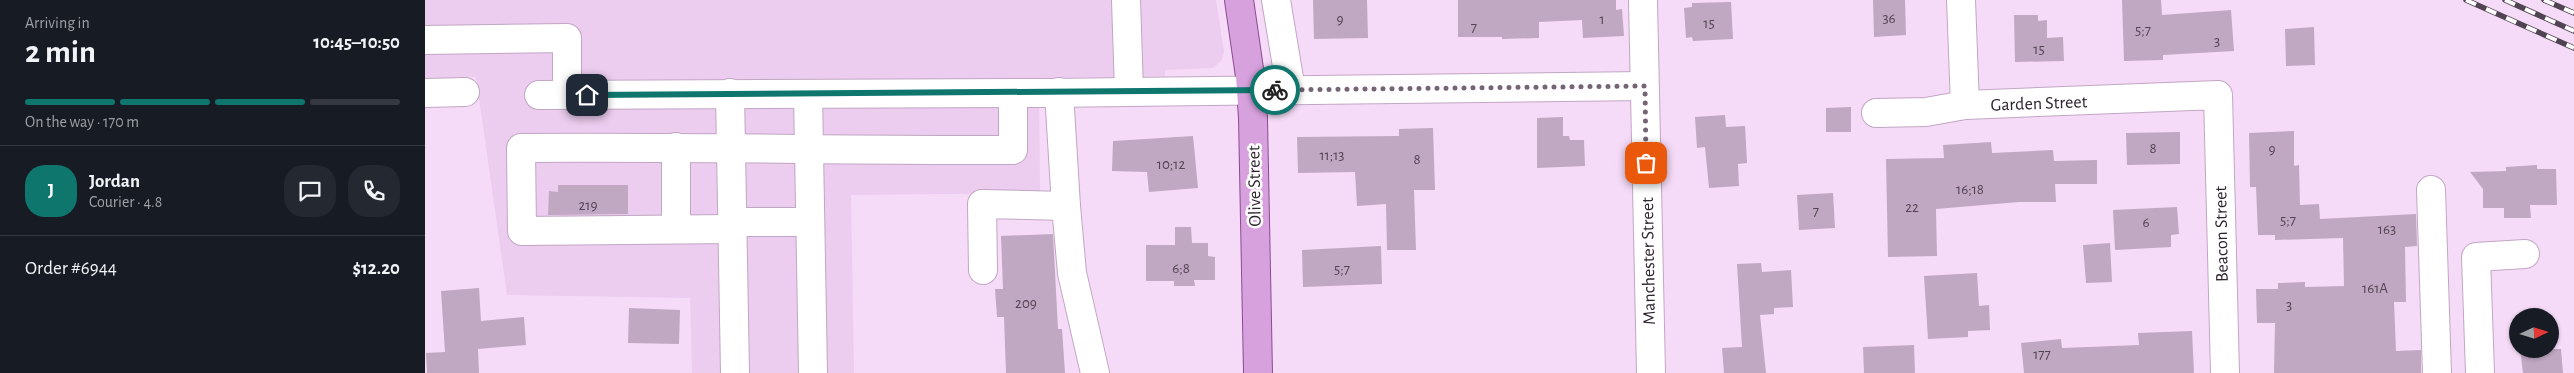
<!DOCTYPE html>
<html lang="en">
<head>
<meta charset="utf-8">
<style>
  :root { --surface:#171b24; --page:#242831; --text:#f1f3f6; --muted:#9ea1a6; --line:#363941; --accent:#0f766e }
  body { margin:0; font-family:"Alegreya Sans",sans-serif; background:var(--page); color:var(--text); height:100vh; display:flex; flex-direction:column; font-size:19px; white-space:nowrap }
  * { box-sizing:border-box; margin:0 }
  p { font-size:16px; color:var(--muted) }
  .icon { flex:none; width:28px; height:28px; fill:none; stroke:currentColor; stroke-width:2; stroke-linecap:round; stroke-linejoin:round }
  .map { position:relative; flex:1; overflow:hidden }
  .panel { display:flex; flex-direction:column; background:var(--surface); width:425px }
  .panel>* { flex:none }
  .needle { width:32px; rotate:86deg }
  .fabs { position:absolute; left:2084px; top:308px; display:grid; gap:10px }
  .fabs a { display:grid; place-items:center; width:50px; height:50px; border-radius:50%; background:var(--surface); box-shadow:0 1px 4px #0004; font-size:25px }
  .pin { position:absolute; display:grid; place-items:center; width:42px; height:42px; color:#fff; margin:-21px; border-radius:10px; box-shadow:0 2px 8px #0006 }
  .courier { position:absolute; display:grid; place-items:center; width:50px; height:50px; margin:-25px; border:4px solid #0f766e; border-radius:50%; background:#fff; color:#222; box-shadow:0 1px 6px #0007 }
  .headline em { font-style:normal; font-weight:700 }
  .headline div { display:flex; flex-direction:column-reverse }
  .headline { display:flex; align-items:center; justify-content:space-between; height:85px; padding:0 25px }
  h1 { font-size:32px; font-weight:700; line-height:38px }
  .bar { display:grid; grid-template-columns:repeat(4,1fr); gap:8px 5px; align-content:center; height:60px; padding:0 25px }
  .bar i { height:6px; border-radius:4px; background:var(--line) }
  .bar .selected { background:var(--accent) }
  .bar p { grid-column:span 4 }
  .line { display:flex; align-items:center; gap:12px; padding:0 25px; border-top:1px solid var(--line) }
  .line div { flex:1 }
  .round { display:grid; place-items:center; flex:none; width:52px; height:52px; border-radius:20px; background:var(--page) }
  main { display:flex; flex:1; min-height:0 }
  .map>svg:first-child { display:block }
</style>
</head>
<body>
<main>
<section class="panel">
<div class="headline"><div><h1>2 min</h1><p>Arriving in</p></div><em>10:45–10:50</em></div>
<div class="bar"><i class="selected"></i><i class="selected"></i><i class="selected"></i><i></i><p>On the way · 170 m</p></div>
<div class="line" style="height:90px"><b class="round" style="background:var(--accent);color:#fff">J</b><div><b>Jordan</b><p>Courier · 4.8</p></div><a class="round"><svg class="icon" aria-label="chat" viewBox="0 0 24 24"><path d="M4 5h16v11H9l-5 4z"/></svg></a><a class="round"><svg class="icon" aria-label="phone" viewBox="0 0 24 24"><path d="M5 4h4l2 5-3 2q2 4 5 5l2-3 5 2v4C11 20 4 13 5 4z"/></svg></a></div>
<div class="line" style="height:65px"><div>Order #6944</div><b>$12.20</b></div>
</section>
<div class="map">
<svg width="2149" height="373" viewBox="0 0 2149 373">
  <rect width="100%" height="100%" fill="#f6dbf8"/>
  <polygon fill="#ecccef" points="0,0 791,0 799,52 797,60 788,68 740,70 740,76 614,78 615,193 426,195 429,373 267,373 265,298 82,295 51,77 0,78"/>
  <g fill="#c0a7c2">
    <polygon points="888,0 942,0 943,38 889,39"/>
    <polygon points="1033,0 1191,0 1191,10 1197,9 1199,36 1158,38 1157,20 1114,22 1114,38 1077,39 1077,37 1033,37"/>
    <polygon points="1448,0 1480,0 1481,35 1449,37"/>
    <polygon points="1697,0 1736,0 1737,15 1806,10 1809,51 1738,55 1738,60 1699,61"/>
    <polygon points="1306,2 1308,39 1268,41 1267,37 1261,38 1259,8 1267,7 1267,3"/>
    <polygon points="1589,15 1613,15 1613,21 1622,20 1622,38 1638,37 1639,61 1590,62"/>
    <polygon points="1889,27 1890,65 1861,66 1860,29"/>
    <polygon points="1426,107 1426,132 1401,132 1401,108"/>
    <polygon points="1300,115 1301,127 1320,126 1322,163 1313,164 1314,186 1284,188 1280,147 1272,148 1270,117"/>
    <polygon points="1138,117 1138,136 1144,136 1145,140 1159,140 1160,166 1112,168 1112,118"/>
    <polygon points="1008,128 1010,190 989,190 991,250 962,250 961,204 932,206 930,172 873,173 872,137 974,136 974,129"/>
    <polygon points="1869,131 1869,166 1874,165 1875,205 1894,204 1895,219 1991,214 1992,246 1980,247 1981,302 1969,302 1971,351 1996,350 1996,373 1849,373 1850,323 1832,323 1831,289 1853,289 1853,283 1880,282 1880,287 1919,286 1918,238 1850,240 1850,235 1833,235 1831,187 1825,187 1824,133"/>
    <polygon points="1755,132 1755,164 1702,165 1701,133"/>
    <polygon points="768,136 773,188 724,192 722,172 687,171 688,141"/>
    <polygon points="1566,142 1567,153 1628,150 1629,161 1672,160 1672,184 1630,184 1631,202 1594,202 1511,209 1512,256 1463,257 1461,159 1519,158 1518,145"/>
    <polygon points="2112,165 2112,169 2131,169 2132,205 2105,205 2106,218 2079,218 2079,208 2058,208 2058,189 2045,172 2081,171 2081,167"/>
    <polygon points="133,185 203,185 203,214 123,215 124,191 133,192"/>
    <polygon points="1408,193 1410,228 1374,230 1372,195"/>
    <polygon points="1752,207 1754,234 1746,235 1746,247 1690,250 1688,210"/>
    <polygon points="750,227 766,227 767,243 783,243 783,256 790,257 790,280 769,280 770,286 749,286 749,281 721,281 721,245 750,245"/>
    <polygon points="628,234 633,329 637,329 640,373 581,373 579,317 572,317 570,289 578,289 576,236"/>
    <polygon points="1685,243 1687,282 1661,283 1658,245"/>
    <polygon points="956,246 957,284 878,287 877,250"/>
    <polygon points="1336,263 1337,272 1366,270 1368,307 1349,308 1349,314 1335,315 1341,373 1299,373 1297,348 1317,347 1312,264"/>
    <polygon points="1552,273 1554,306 1564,305 1565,330 1543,331 1543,337 1503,339 1499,276"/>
    <polygon points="54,288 56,321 99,317 101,345 53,349 54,373 2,373 1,353 20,352 16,291"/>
    <polygon points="204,308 255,310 254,344 203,343"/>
    <polygon points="1767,331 1769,373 1599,373 1596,343 1636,339 1637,348 1714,345 1713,333"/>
    <polygon points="1489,345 1490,373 1439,373 1438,347"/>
    <polygon points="2095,349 2136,349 2138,373 2098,373"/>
  </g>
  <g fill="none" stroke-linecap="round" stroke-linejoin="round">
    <defs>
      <g id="minor">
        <polyline points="701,0 704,91"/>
        <polyline points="851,0 866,90"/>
        <polyline points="1218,0 1226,373"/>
        <polyline points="1536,0 1540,105"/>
        <polyline points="0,40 142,38 142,95"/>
        <polyline points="0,93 40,92"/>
        <polyline points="305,93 310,373"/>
        <polyline points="383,94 388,373"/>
        <polyline points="114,95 622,93 1219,86"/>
        <polyline points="1451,113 1501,112 1540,105 1793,95 1800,373"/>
        <polyline points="251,147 251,229"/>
        <polyline points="2006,190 2012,373"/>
        <polyline points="641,206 647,273 670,373"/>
        <polyline points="307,222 385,222"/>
        <path d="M 307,229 L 97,231 L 96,148 C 260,147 423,150 588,150 L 588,93"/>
        <polyline points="558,270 557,204 641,206 634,92"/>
        <polyline points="2055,373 2051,257 2100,254"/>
      </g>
      <polyline id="major" points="814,0 825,76 828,118 833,373"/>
    </defs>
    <use href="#minor" stroke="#c0a7c3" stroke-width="30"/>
    <use href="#major" stroke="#8b4c92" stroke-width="30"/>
    <use href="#minor" stroke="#fff" stroke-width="28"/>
    <use href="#major" stroke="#d7a1dd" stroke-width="28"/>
    <defs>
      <g id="rail">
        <polyline points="2041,0 2149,48"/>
        <polyline points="2080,0 2149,31"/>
        <polyline points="2119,0 2149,13"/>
      </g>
    </defs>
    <use href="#rail" stroke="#514452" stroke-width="5.5"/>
    <use href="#rail" stroke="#fff" stroke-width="4" stroke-dasharray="11" stroke-linecap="butt"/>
  </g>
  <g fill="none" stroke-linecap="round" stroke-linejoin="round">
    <polyline stroke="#746475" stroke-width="5" stroke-dasharray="0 9" points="850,90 1220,86 1221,163"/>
    <polyline stroke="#0f766e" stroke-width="6" points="162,95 850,90"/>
  </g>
  <g text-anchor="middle" stroke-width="5" stroke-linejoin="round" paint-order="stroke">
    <g font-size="15" fill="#524554">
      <text x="1464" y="23">36</text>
      <text x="915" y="24">9</text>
      <text x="1177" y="24">1</text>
      <text x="1284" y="28">15</text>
      <text x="1049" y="32">7</text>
      <text x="1718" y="35">5;7</text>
      <text x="1792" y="46">3</text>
      <text x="1614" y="54">15</text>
      <text x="1728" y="153">8</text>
      <text x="1847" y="154">9</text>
      <text x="907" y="160">11;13</text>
      <text x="992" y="164">8</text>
      <text x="746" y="169">10;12</text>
      <text x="1545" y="194">16;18</text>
      <text x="163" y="210">219</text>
      <text x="1487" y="212">22</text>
      <text x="1391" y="216">7</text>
      <text x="1863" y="225">5;7</text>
      <text x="1721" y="227">6</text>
      <text x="1962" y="234">163</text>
      <text x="756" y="273">6;8</text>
      <text x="917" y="274">5;7</text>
      <text x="1950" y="293">161A</text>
      <text x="601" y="308">209</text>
      <text x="1864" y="310">3</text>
      <text x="1617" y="359">177</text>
    </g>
    <g font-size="18" fill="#2e242f" stroke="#fff">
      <text transform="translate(1614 103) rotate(-2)" y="6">Garden Street</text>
      <text transform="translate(829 186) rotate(-91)" y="6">Olive Street</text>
      <text transform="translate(1796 234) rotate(-91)" y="6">Beacon Street</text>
      <text transform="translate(1223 261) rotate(-91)" y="6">Manchester Street</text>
    </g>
  </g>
</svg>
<div class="fabs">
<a><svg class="needle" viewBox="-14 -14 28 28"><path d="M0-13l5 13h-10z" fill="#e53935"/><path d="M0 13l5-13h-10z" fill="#9ea1a6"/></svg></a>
</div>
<div class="pin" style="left:1221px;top:163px;background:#ea580c"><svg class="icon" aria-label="bag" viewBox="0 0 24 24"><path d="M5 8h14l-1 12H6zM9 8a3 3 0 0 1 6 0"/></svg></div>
<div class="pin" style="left:162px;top:95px;background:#1f2937"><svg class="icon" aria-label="home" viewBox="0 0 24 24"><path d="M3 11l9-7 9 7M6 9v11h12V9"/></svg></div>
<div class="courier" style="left:850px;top:90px"><svg class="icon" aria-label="bike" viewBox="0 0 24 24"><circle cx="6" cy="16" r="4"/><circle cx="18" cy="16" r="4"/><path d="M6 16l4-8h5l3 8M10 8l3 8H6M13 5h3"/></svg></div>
</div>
</main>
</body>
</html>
